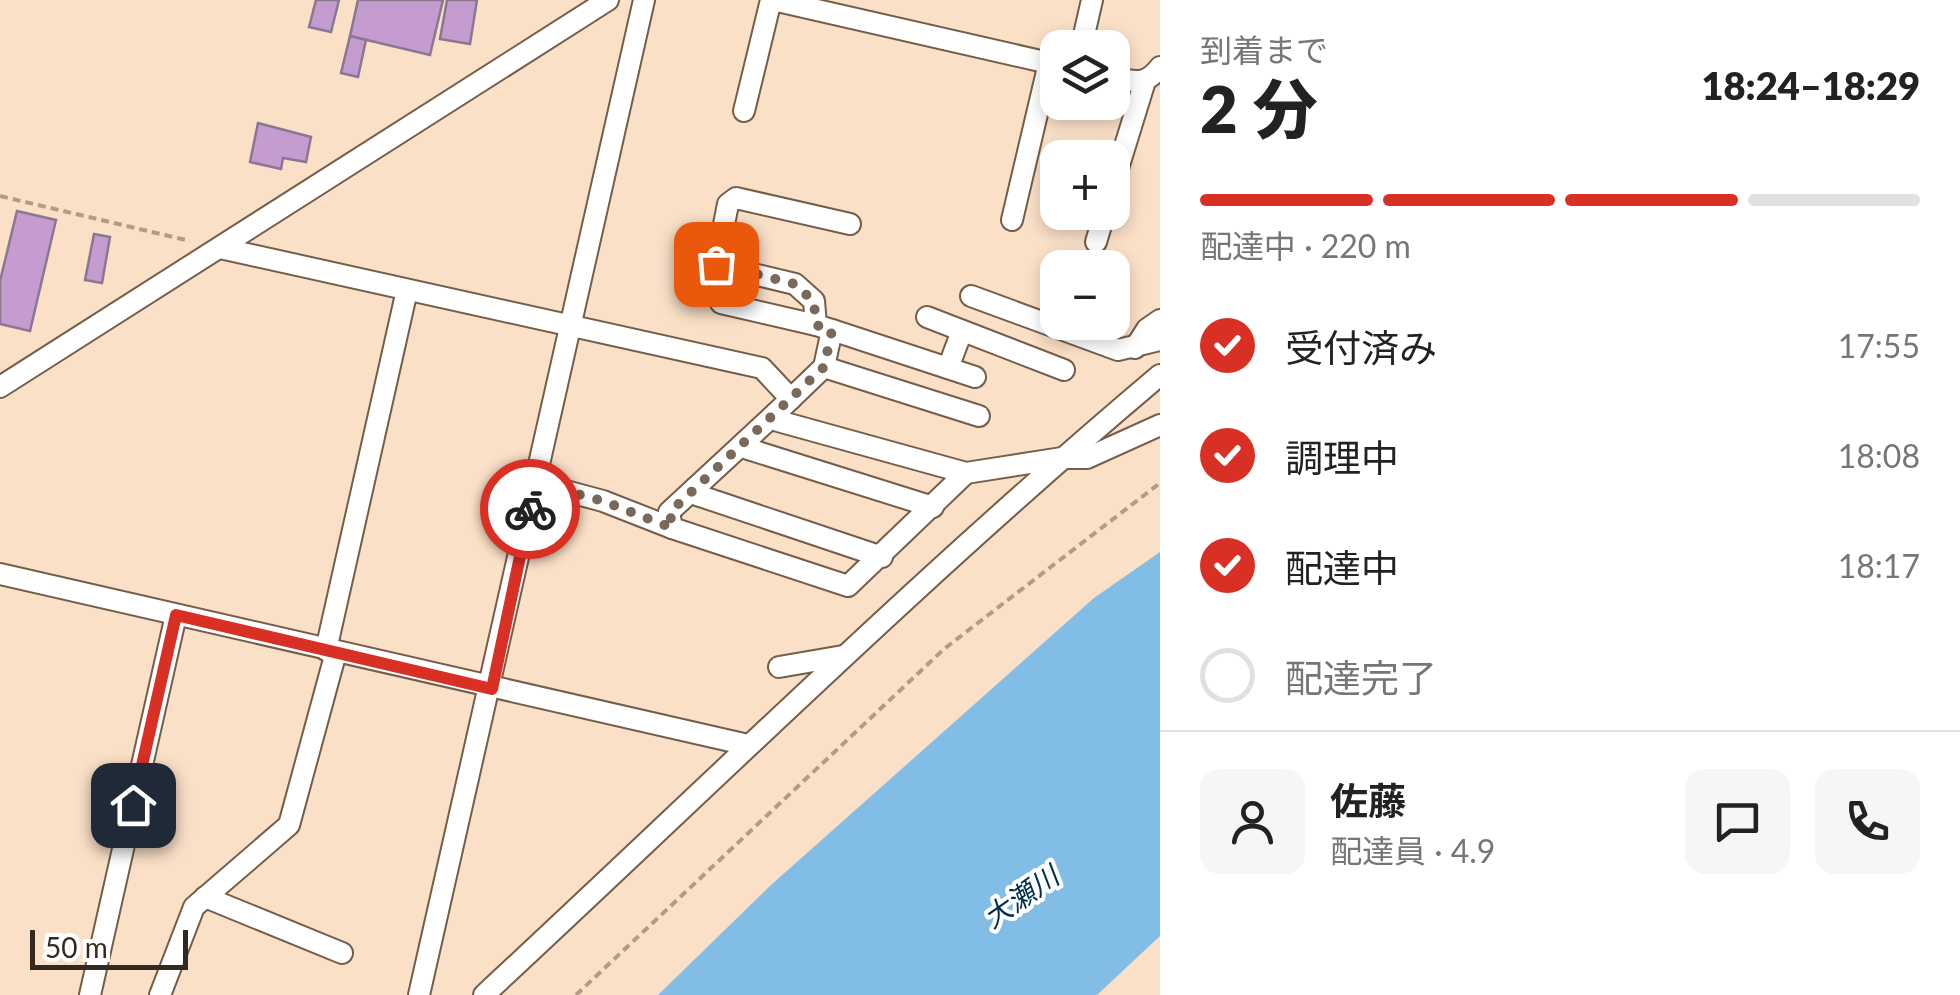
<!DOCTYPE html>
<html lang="ja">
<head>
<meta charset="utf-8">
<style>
  :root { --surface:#fff; --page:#f6f6f6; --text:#222; --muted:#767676; --line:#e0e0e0; --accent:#d93025 }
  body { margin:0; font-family:Lato,"Noto Sans JP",sans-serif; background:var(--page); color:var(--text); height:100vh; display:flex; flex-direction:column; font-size:38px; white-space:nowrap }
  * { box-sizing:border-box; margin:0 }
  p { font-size:32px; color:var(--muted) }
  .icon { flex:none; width:55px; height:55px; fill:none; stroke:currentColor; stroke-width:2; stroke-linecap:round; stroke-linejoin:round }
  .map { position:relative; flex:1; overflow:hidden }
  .side { display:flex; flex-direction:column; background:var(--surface); width:800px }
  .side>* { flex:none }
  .fabs { position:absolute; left:1040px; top:30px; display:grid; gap:20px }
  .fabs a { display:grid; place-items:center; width:90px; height:90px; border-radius:20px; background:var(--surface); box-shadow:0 5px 15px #0003; font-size:50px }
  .scale { position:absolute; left:30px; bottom:25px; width:158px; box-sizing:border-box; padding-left:10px; border:5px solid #33291f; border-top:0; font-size:28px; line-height:35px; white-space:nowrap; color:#33291f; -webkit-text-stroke:8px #fff; paint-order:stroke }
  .pin { position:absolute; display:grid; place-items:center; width:85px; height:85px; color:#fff; margin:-42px; border-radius:20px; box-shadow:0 5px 15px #0006 }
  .courier { position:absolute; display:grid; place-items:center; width:100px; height:100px; margin:-50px; border:8px solid #d93025; border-radius:50%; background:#fff; color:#222; box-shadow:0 2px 12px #0007 }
  .summary em { font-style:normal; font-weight:800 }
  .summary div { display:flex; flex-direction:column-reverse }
  .summary { display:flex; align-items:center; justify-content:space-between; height:170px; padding:0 40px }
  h1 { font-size:65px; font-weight:800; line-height:75px }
  .bar { display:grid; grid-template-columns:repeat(4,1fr); gap:15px 10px; align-content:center; height:120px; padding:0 40px }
  .bar i { height:12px; border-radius:8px; background:var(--line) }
  .bar .current { background:var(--accent) }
  .bar p { grid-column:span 4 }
  .line { display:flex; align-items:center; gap:25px; padding:0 40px; border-top:2px solid var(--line) }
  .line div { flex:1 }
  .round { display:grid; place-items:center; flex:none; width:105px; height:105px; border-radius:20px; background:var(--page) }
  ol { padding:0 40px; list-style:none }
  li { display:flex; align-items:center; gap:30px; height:110px }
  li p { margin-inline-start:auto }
  li .icon { padding:10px; border-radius:50%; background:var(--accent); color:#fff; stroke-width:4 }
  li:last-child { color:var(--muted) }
  li i { width:55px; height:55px; border:5px solid var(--line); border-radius:50% }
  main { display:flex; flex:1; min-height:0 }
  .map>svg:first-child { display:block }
</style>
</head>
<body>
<main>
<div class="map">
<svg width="1160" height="995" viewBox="0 0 1160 995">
  <rect width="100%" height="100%" fill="#fbe0c8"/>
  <polygon fill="#82bde6" points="1160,552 1160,936 1097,995 658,995 771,885 1094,598"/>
  <g fill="#c49ccf" stroke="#8a7790" stroke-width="2.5">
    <polygon points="316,0 339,0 331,32 309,27"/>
    <polygon points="358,0 443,0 430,55 350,36"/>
    <polygon points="447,0 477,0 470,44 440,39"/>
    <polygon points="350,36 366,40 358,77 341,73"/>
    <polygon points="258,123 311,137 306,162 283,158 281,169 250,162"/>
    <polygon points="17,211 56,220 30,331 0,324 0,281"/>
    <polygon points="94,234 110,237 102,283 85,280"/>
  </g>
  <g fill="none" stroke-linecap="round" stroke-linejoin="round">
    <defs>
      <g id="minor">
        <polyline points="773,0 1058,65"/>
        <polyline points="1081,48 1092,0"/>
        <path d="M 1112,77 C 1134,82 1146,86 1160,67"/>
        <polyline points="744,111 771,0"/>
        <polyline points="1112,188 1145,81"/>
        <polyline points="1012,220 1049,63"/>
        <polyline points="1096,242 1105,212"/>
        <polyline points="220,248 762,368 791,399"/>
        <polyline points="971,296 1118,350 1160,340"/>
        <polyline points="721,303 816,325"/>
        <polyline points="927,317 1064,370"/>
        <polyline points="832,330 816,325 814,301 795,284 716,265 728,204 736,198 850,224"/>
        <polyline points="1135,348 1147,329 1160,320"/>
        <polyline points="824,367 979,416"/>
        <polyline points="948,368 962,331"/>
        <polyline points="975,377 832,330 824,367 776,413 778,421 966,473 1062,458 1087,458 1160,425"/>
        <polyline points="0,387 608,0"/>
        <polyline points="776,413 695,488 697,495 882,557"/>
        <polyline points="745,442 748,449 933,507"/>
        <polyline points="536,483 603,501 672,528"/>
        <polyline points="695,488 669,512 672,528 848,586 966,473"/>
        <polyline points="0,574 748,745"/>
        <polyline points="326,650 407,290"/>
        <polyline points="779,667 843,656"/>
        <polyline points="205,897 342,953"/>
        <polyline points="90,995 176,615"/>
        <polyline points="160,995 194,907 289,825 336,652"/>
        <polyline points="419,995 644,0"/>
        <path d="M 484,995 C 708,787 926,572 1160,375"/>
      </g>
    </defs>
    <use href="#minor" stroke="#755e49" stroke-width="24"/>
    <g stroke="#b19c89" stroke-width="4" stroke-dasharray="8 5" stroke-linecap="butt">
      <polyline points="0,196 190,241"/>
      <polyline points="576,995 944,649 1160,483"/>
    </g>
    <use href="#minor" stroke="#fff" stroke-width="20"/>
  </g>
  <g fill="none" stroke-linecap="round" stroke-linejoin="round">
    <polyline stroke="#79695a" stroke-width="10" stroke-dasharray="0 18" points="530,509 536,483 603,501 672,528 670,512 824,367 832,330 816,325 814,302 795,284 716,264"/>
    <polyline stroke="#d93025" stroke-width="12" points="133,805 176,615 492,689 530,509"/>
  </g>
  <g text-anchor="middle" stroke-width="8" stroke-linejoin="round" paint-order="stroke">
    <g font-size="28" font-style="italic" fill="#002f4a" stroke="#fff">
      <text transform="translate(1021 897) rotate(-35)" y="10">大瀬川</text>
    </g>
  </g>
</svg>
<div class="fabs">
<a><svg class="icon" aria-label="layers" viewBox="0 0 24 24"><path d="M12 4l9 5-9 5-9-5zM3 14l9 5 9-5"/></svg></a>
<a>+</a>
<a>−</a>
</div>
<div class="scale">50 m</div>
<div class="pin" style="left:716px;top:264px;background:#ea580c"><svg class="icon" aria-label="bag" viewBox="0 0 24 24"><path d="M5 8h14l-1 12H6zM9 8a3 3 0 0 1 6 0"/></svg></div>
<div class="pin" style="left:133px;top:805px;background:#1f2937"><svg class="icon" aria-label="home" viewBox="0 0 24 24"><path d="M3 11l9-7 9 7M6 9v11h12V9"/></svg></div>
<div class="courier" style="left:530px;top:509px"><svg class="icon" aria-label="bike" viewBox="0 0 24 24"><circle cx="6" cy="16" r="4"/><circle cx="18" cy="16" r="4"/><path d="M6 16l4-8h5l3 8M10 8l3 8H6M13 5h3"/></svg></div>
</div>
<section class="side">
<div class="summary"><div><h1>2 分</h1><p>到着まで</p></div><em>18:24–18:29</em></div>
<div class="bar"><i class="current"></i><i class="current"></i><i class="current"></i><i></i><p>配達中 · 220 m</p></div>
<ol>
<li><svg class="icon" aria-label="check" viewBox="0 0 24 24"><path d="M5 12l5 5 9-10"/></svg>受付済み<p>17:55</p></li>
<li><svg class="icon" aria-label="check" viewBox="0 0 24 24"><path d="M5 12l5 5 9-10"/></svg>調理中<p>18:08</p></li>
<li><svg class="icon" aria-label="check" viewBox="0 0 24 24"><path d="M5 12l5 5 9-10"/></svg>配達中<p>18:17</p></li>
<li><i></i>配達完了</li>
</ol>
<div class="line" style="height:180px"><a class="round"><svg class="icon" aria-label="person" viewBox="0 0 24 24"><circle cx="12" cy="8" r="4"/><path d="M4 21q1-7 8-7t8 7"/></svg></a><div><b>佐藤</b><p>配達員 · 4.9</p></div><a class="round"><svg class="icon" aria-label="chat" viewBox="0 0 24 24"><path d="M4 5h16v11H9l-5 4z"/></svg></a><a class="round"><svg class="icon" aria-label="phone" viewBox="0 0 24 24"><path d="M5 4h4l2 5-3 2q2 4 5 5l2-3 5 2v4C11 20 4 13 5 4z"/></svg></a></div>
</section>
</main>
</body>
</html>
